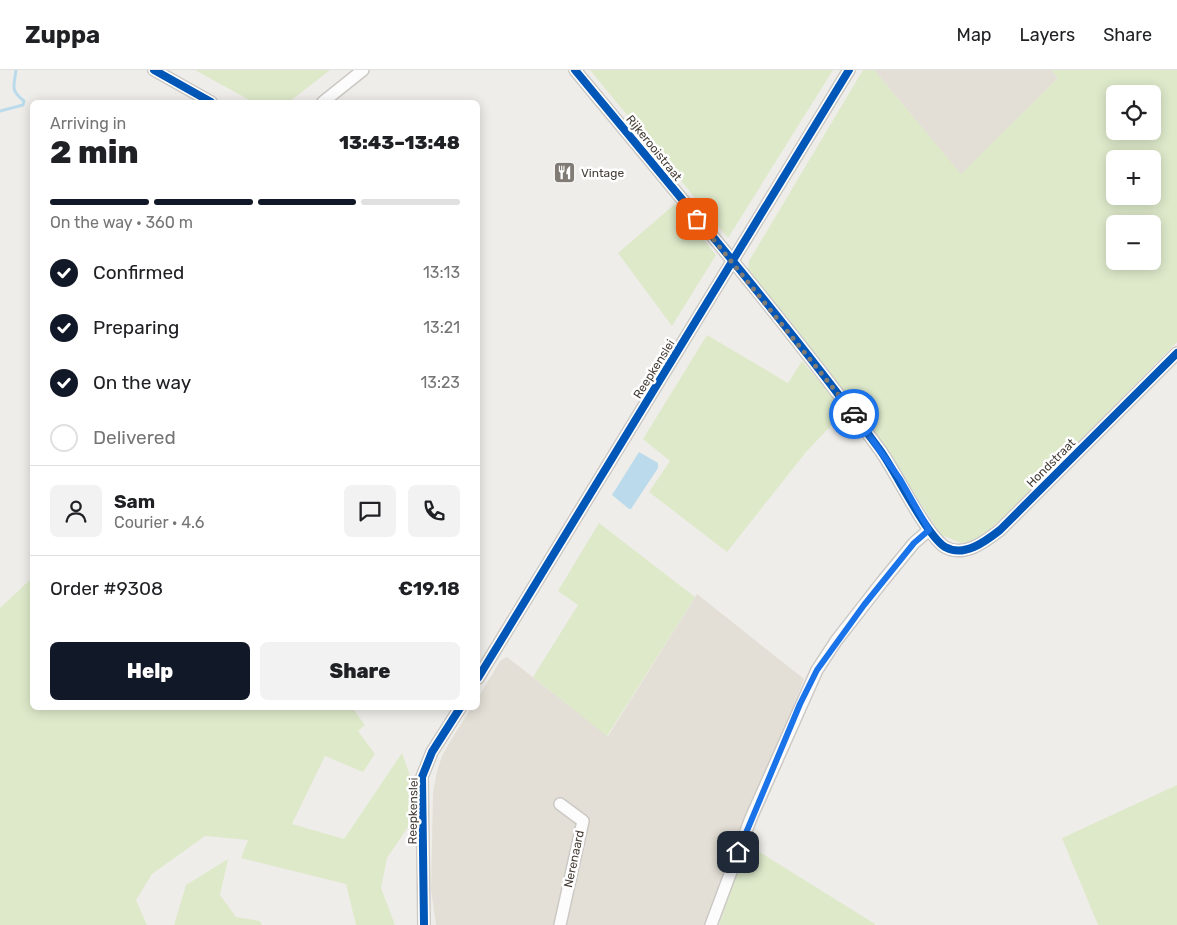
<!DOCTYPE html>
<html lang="en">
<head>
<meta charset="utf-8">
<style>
  :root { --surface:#fff; --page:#f2f2f2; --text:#202124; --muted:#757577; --line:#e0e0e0; --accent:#111827 }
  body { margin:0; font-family:Rubik,sans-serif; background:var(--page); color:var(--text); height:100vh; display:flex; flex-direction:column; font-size:19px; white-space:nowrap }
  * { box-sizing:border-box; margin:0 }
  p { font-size:16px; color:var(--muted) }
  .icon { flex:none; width:28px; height:28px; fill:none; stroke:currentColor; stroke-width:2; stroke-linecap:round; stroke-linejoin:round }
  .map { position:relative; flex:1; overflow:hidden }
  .details { position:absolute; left:30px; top:30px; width:450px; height:610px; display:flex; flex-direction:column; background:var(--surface); border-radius:8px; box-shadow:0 2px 12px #0003 }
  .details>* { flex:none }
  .buttons { position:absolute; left:1106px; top:15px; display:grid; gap:10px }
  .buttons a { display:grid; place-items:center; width:55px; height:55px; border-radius:8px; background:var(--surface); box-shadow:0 2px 12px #0003; font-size:25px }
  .pin { position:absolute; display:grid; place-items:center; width:42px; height:42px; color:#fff; margin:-21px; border-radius:10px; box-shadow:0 2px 8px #0006 }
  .courier { position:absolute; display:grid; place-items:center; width:50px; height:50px; margin:-25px; border:4px solid #1a73e8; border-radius:50%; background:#fff; color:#222; box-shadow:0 1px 6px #0007 }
  .headline em { font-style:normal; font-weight:800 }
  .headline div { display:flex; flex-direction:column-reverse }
  .headline { display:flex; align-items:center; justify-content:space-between; height:85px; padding:0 20px }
  h1 { font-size:32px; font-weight:800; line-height:38px }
  .bar { display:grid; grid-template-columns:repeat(4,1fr); gap:8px 5px; align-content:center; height:60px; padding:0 20px }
  .bar i { height:6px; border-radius:4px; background:var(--line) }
  .bar .on { background:var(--accent) }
  .bar p { grid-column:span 4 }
  .line { display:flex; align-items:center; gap:12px; padding:0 20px; border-top:1px solid var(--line) }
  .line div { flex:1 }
  .round { display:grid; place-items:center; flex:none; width:52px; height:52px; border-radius:8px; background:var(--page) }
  ol { padding:0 20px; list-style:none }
  li { display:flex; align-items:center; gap:15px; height:55px }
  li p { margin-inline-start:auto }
  li .icon { padding:5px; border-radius:50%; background:var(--accent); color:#fff; stroke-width:4 }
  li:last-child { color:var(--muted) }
  li i { width:28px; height:28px; border:2px solid var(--line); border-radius:50% }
  .action { display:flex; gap:10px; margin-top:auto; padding:10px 20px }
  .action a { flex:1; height:58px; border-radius:8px; background:var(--accent); color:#fff; font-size:20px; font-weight:800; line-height:58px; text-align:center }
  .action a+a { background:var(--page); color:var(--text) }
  header { display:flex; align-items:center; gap:30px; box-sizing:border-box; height:70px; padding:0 25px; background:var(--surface); border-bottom:1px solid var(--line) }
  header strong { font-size:24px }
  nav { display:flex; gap:28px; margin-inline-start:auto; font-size:18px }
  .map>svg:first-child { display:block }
</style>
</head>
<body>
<header>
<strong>Zuppa</strong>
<nav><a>Map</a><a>Layers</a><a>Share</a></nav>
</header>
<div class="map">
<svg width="1177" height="855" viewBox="0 0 1177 855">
  <rect width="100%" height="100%" fill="#efede9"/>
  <g fill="#e3dfd6">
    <polygon points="874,0 1051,0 1058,8 961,105"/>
    <polygon points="697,524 804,609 706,855 436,855 431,819 433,723 437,701 442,686 451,670 471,638 478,638 478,628 500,591 507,587 608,666"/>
  </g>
  <g fill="#dee9ca" fill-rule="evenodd">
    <polygon points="195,0 330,0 289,32 253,32"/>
    <polygon points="590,0 833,0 728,168"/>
    <path d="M 863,0 L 874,0 L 961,104 L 1058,8 L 1051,0 L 1177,0 L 1177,272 L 1020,432 L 977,471 L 961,473 L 941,465 L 875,362 L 748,201 L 749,191 ZM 1115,24 L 1152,24 L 1152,61 L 1115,61 ZM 1115,89 L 1152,89 L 1152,126 L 1115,126 ZM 1115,154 L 1152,154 L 1152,191 L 1115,191 Z"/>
    <polygon points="675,134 716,185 672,256 618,183"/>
    <polygon points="707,265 788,313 802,291 845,341 806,382 727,482 649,422 670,391 643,369"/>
    <polygon points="599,453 695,527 607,666 533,607 578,535 558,521"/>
    <polygon points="32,508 32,638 345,638 354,640 365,655 358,661 375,684 363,702 325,686 292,754 344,769 402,683 421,738 387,788 381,818 395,855 356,855 346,814 241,788 248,770 205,766 152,804 136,830 147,855 0,855 0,538"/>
    <polygon points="1177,715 1177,855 1098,855 1062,768"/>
    <polygon points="747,774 875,854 875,855 719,855"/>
    <polygon points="228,789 220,825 236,847 260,851 262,855 174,855 186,815"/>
  </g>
  <polygon fill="#bbdbec" points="639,382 658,393 658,398 631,439 629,439 612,425"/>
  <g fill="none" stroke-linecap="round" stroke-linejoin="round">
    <path stroke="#bbdbec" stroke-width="3" d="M 0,41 L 23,35 L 24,31 C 10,20 14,17 16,0"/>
    <defs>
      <g id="minor">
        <polyline points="154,0 211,32"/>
        <path d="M 575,0 C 678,125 784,249 880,380 C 896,402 926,465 945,477 C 964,488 986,471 1000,460 L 1177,283"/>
        <polyline points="323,32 363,0"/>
        <polyline points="478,608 849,0"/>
        <polyline points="424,855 422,707 432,682 460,638"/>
        <polyline points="560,855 583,751 560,734"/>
        <polyline points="711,855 751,748 817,600 836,571 882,512 914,473 929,460"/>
      </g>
    </defs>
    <use href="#minor" stroke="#ccc9c5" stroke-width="14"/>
    <use href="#minor" stroke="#fdfcfc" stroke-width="11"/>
    <defs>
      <g id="cycleway">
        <polyline points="154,0 211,32"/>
        <path d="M 575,0 C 678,125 784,249 880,380 C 896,402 926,465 945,477 C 964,488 986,471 1000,460 L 1177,283"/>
        <polyline points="478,608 849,0"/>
        <polyline points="424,855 422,707 432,682 460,638"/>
      </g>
    </defs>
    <use href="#cycleway" stroke="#fff" stroke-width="11"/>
    <use href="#cycleway" stroke="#0057b8" stroke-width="8"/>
  </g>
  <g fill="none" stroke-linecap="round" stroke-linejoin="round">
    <polyline stroke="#807b75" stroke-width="5" stroke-dasharray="0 9" points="697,149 854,344"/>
    <polyline stroke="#1a73e8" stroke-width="6" points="738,782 800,634 817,600 864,535 914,473 929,460 900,409 854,344"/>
  </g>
  <defs>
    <symbol id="restaurant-square" viewBox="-11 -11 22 22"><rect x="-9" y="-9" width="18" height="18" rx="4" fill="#807b75" stroke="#fff"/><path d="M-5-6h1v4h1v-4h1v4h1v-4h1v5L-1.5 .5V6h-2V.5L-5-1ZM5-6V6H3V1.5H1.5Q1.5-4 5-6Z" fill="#fff"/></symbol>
  </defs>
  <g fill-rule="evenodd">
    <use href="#restaurant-square" x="552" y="90" width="25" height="25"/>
  </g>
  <g text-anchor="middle" stroke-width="5" stroke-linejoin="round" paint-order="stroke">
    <g font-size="12" fill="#453e36" stroke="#fff">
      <text transform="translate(654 78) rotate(51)" y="4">Rijkerooistraat</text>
      <text transform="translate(654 299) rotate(-58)" y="4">Reepkenslei</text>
      <text transform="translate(1051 393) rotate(-45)" y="4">Hondstraat</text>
      <text transform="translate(413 741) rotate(-89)" y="4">Reepkenslei</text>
      <text transform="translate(574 789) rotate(-78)" y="4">Nerenaard</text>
    </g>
    <g font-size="12" fill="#453e36" stroke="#fff" text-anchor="start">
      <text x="581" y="107">Vintage</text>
    </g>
  </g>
</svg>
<div class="buttons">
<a><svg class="icon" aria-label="locate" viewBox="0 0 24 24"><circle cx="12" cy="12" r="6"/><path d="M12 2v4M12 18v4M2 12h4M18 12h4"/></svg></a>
<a>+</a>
<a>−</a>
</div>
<div class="pin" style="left:697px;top:149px;background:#ea580c"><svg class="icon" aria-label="bag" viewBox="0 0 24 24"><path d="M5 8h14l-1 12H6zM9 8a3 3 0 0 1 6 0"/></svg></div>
<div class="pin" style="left:738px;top:782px;background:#1f2937"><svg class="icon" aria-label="home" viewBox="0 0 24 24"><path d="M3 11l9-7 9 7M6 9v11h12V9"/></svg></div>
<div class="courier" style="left:854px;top:344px"><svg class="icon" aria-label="car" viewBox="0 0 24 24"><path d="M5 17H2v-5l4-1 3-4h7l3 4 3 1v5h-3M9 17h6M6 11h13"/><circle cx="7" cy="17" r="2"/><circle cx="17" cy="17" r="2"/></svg></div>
<section class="details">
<div class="headline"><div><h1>2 min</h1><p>Arriving in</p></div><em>13:43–13:48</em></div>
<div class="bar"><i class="on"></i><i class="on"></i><i class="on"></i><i></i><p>On the way · 360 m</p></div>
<ol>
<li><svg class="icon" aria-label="check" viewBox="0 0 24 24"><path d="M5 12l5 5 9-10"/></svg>Confirmed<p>13:13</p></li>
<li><svg class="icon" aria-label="check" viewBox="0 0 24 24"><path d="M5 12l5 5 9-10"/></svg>Preparing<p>13:21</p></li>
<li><svg class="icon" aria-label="check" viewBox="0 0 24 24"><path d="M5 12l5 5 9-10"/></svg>On the way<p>13:23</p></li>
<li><i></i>Delivered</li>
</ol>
<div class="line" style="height:90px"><a class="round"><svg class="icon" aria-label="person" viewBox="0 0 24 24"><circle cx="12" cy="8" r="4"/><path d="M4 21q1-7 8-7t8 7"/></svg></a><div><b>Sam</b><p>Courier · 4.6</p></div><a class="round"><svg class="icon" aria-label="chat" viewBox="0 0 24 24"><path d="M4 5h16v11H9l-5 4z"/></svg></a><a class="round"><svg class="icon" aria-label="phone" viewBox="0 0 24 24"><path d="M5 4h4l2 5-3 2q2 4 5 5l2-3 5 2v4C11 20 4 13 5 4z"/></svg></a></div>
<div class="line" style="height:65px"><div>Order #9308</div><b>€19.18</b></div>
<div class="action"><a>Help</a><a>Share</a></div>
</section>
</div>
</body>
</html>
